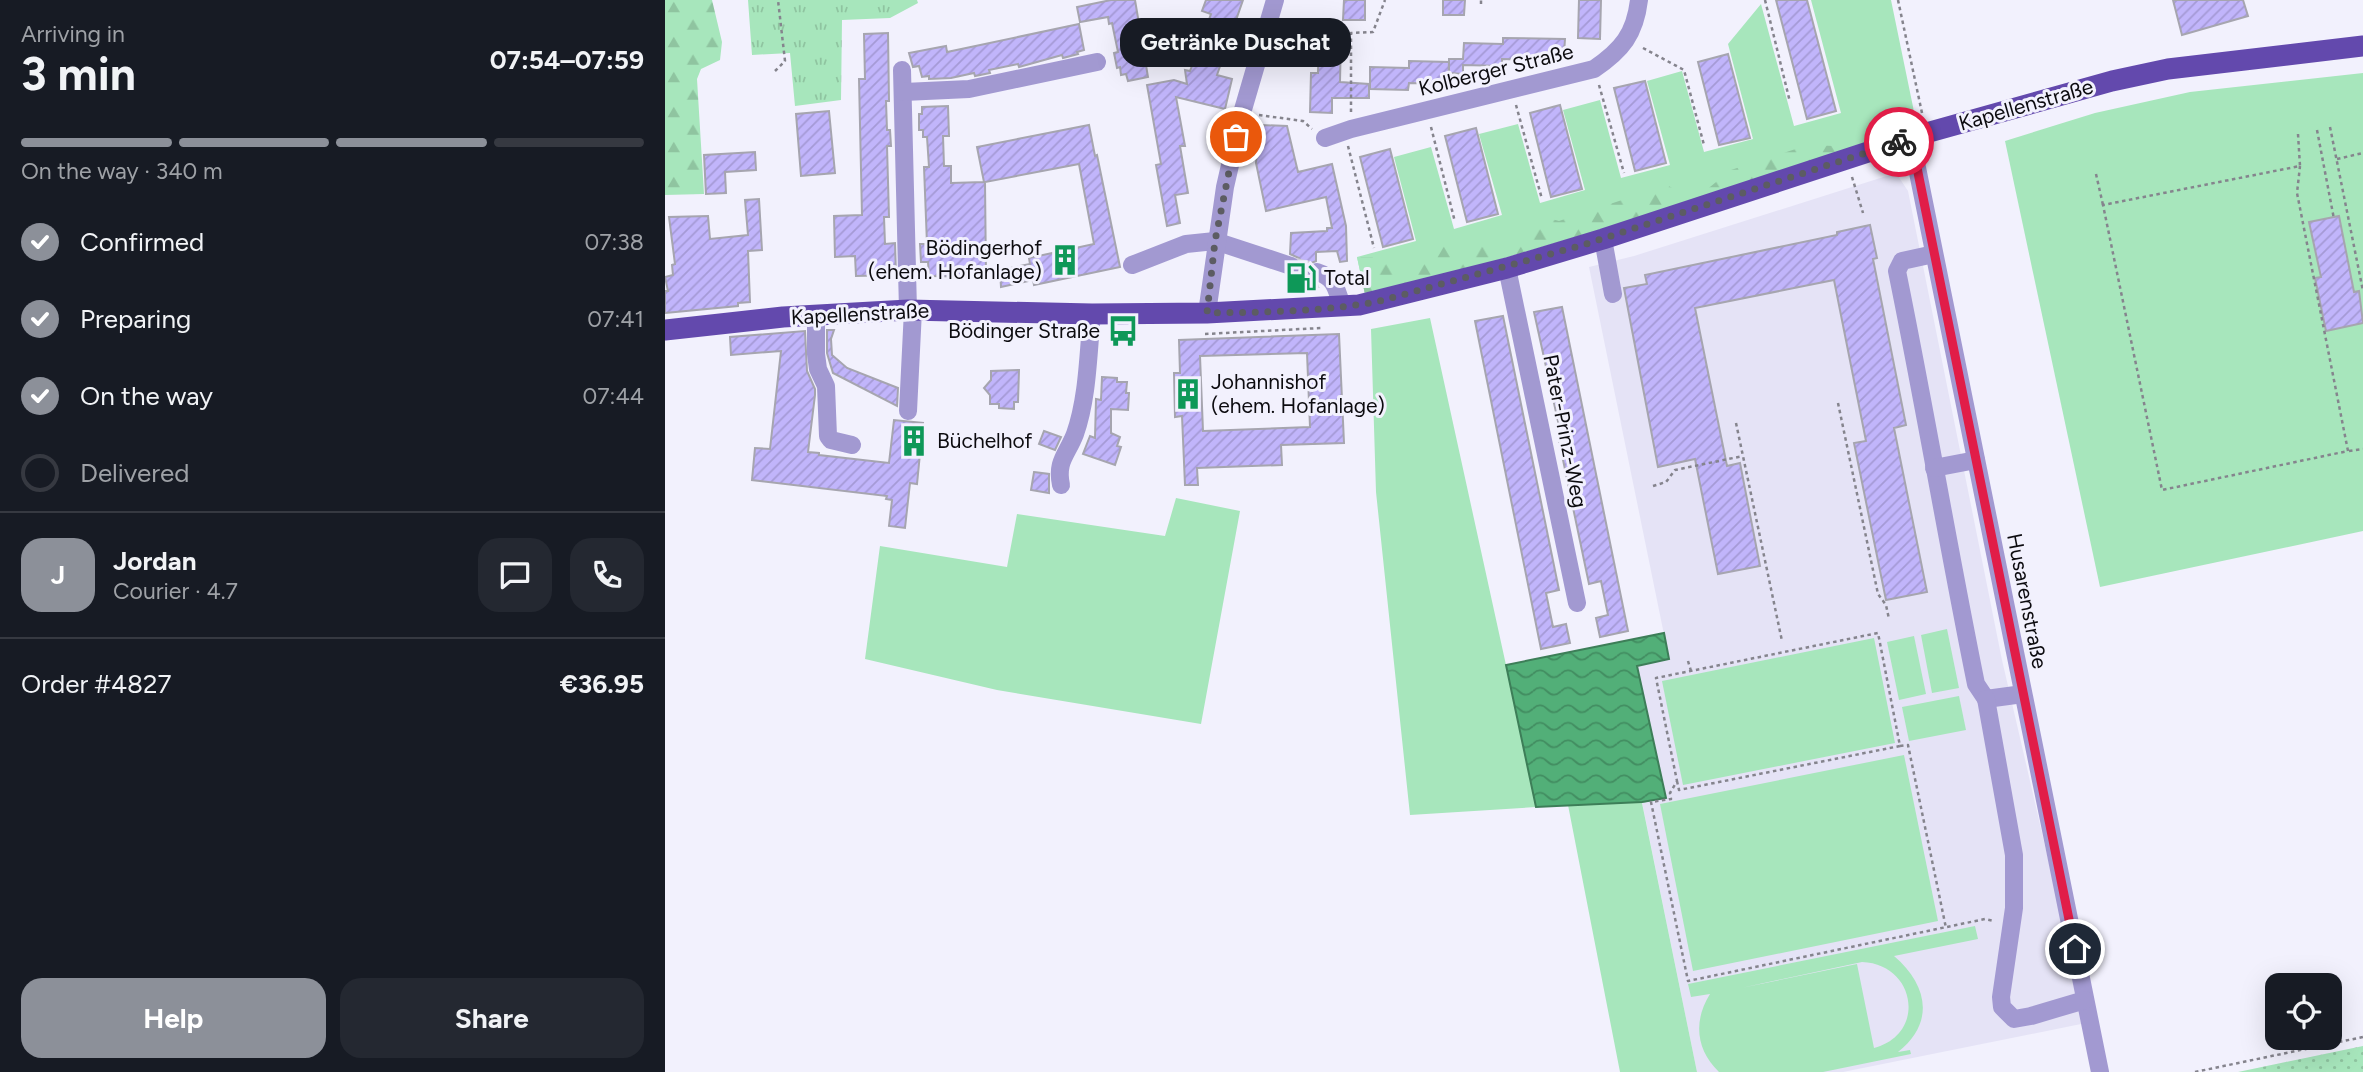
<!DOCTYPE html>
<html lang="en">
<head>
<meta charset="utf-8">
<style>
  :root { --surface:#171b24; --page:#242831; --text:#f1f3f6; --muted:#9ea1a6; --line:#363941; --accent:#8c9099 }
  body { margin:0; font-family:Figtree,sans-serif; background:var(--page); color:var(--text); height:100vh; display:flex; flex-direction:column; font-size:26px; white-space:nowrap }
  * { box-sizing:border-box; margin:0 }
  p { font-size:23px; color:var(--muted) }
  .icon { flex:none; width:38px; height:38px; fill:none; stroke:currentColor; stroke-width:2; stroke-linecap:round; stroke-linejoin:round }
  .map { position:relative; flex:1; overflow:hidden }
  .details { display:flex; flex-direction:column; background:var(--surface); width:665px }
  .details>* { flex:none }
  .controls { position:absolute; left:1600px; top:973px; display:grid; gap:14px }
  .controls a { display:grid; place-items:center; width:77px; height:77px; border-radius:14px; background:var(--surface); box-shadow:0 7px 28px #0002; font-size:35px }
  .pin { position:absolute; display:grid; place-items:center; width:60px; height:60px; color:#fff; margin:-30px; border:4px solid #fff; border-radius:50%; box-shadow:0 2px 7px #0007 }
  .courier { position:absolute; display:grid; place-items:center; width:70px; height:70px; margin:-35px; border:5px solid #e11d48; border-radius:50%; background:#fff; color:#222; box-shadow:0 2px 9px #0007 }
  .bubble { position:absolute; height:49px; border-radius:21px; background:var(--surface); box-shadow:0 7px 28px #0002; font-size:23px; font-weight:700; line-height:49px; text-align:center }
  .summary em { font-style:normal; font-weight:700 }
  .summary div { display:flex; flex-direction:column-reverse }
  .summary { display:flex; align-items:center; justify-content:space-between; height:119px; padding:0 21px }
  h1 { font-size:46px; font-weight:700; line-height:52px }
  .bar { display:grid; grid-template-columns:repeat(4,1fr); gap:10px 7px; align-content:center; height:84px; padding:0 21px }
  .bar i { height:9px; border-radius:5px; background:var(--line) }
  .bar .current { background:var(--accent) }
  .bar p { grid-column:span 4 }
  .line { display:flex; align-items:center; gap:18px; padding:0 21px; border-top:2px solid var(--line) }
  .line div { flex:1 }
  .round { display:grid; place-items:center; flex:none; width:74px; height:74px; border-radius:21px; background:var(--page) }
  ol { padding:0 21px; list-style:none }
  li { display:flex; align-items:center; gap:21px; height:77px }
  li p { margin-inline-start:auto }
  li .icon { padding:7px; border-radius:50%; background:var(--accent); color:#fff; stroke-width:4 }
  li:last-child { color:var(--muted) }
  li i { width:38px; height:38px; border:4px solid var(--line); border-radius:50% }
  .cta { display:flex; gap:14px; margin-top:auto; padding:14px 21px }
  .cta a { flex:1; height:80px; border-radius:21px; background:var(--accent); color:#fff; font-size:28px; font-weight:700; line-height:80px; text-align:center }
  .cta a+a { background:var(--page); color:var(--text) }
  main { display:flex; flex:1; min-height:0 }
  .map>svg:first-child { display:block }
</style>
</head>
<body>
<main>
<section class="details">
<div class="summary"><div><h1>3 min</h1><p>Arriving in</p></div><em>07:54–07:59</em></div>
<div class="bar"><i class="current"></i><i class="current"></i><i class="current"></i><i></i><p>On the way · 340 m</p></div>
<ol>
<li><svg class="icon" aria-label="check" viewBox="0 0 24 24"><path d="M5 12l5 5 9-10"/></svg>Confirmed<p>07:38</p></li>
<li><svg class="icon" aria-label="check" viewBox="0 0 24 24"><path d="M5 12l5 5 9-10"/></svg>Preparing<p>07:41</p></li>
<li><svg class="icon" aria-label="check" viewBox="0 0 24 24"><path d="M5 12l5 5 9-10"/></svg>On the way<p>07:44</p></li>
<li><i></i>Delivered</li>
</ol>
<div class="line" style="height:126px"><b class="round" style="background:var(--accent);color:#fff">J</b><div><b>Jordan</b><p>Courier · 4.7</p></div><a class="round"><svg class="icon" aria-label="chat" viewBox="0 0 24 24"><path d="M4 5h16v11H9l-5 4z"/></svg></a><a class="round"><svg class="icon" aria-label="phone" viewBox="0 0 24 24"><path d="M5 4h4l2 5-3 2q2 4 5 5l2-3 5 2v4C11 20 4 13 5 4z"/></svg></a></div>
<div class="line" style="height:91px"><div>Order #4827</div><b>€36.95</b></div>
<div class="cta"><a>Help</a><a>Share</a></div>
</section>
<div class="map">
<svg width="1698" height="1072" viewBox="0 0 1698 1072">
  <defs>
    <pattern id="forest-firs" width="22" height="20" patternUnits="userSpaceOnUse" patternTransform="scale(1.75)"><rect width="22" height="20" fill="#a7e6bc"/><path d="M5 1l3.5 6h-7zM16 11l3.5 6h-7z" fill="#8fc4a0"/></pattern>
    <pattern id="park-tufts" width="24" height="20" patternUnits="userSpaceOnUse" patternTransform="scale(1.75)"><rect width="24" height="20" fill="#a7e6bc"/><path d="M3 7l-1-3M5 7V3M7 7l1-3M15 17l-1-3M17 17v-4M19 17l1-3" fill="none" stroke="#8fc4a0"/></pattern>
    <pattern id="garden-dots" width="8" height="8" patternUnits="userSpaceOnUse" patternTransform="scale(1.75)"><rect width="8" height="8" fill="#a7e6bc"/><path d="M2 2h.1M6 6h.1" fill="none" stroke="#8fc4a0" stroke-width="1.8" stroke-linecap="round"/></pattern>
    <pattern id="water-waves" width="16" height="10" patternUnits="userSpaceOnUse" patternTransform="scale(1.75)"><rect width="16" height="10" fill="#52af78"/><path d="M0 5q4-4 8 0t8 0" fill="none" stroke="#428d61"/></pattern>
    <pattern id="building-hatch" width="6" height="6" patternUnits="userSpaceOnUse" patternTransform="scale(1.75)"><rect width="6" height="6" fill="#c1b5fb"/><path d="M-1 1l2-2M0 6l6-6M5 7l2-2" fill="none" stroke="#a59ad6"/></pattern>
  </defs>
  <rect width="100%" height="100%" fill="#f2f1fd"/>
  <polygon fill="#e5e3f6" points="1231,173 1243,191 1337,660 1421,1023 1178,1072 1032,1072 977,802 1001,797 972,666 1004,659 924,267 969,256"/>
  <g fill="#a7e6bc" fill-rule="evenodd">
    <polygon points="1146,0 1226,0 1253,131 701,299 692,257 751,241 729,157 766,147 789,229 837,215 814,134 853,124 875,203 920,190 898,110 935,100 956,178 1005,165 982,81 1017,71 1039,152 1088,139 1063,44 1096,4 1129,126 1176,113"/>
    <polygon points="1698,73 1698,531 1435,587 1340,141 1430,113 1525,92"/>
    <polygon points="765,318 841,665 999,633 1004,659 972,666 1001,798 977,803 1032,1072 955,1072 903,805 745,815 711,492 706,329"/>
    <polygon points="511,498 575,511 536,724 332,690 200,659 215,546 342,567 352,514 500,536"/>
    <polygon points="1282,629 1294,688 1267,693 1256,635"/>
    <polygon points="1249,636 1261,694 1234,700 1222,642"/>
    <polygon points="1209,638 1230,743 1018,785 997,681"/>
    <polygon points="1294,696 1301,730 1244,741 1237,707"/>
    <polygon points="1239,755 1273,921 1028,971 995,804"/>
    <path d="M 1310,926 L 1313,939 L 1229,956 C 1262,984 1271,1022 1233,1052 L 1245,1050 L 1246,1054 L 1158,1072 L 1054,1072 C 1031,1050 1028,1021 1045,994 L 1026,997 L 1023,984 ZM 1197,962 C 1251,964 1262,1034 1209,1048 L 1192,964 L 1076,988 Z"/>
  </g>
  <g fill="url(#forest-firs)">
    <polygon points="0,0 47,0 57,42 55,60 36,69 32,79 39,194 0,195"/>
    <polygon points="1208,129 1217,143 1044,197 1040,191 1066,170 1143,145 1169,146"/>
    <path d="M 1002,185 L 1023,197 L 1026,203 L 701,299 L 692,257 L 720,257 L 729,264 L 745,262 L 753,249 C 786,242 806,239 839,243 C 856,231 872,214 894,221 Z"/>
  </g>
  <polygon fill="url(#park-tufts)" points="83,0 252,0 253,3 225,18 177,20 176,100 130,106 125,53 87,55"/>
  <polygon fill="url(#garden-dots)" points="1698,1046 1698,1072 1573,1072"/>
  <polygon fill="url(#water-waves)" stroke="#3d7e58" stroke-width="2" points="999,633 1004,659 972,666 1001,798 977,802 871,807 841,665"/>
  <g fill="url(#building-hatch)" stroke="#a6a5af" stroke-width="2" fill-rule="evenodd">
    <polygon points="446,0 470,0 483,77 463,81 461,74 456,75 455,67 452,68 449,53 453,52 447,23 444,24 443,17 415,22 412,7"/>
    <polygon points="541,0 578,0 552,75 567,79 560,109 511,97 520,146 515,146 523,193 510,195 515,223 502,226 491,165 496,164 482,85 509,80 522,84 520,70 525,71 546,14 537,11"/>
    <polygon points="679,0 700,0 700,20 678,20"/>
    <polygon points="778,0 800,0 799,15 778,15"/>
    <polygon points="914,0 936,0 935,39 913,38"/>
    <polygon points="1111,0 1142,0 1171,111 1142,119"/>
    <polygon points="1508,0 1578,0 1583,16 1517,35"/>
    <polygon points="414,24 419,50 412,52 413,54 398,58 397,55 354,67 353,64 324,70 325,73 310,76 309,73 286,78 264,79 264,76 257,77 254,66 248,67 244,53 281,46 282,52"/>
    <polygon points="223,33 224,101 221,101 222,130 225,130 226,146 222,146 224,217 219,217 220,244 230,243 231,275 191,276 190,256 170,257 169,216 197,215 194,79 200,79 199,34"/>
    <polygon points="654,35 676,35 675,82 704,84 704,98 667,98 667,113 645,112 646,73 653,73"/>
    <polygon points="838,38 900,39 899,54 877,53 877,60 837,59 837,66 798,65 798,74 784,73 784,59 798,59 799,43 838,44"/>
    <polygon points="1063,54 1085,138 1054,145 1033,62"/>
    <polygon points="744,61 784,62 783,84 744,83 743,90 705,89 705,67 744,68"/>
    <polygon points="980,81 1001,163 970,171 949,88"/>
    <polygon points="895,105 917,189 886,197 865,113"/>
    <polygon points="283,106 284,136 278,136 279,166 286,166 286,183 319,182 312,147 424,125 430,156 432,155 455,267 369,285 368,280 336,287 335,270 365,264 364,258 429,244 414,164 320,182 321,277 264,276 263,262 256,262 255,244 262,244 259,167 264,167 262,137 258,137 258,130 254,130 254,114 257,114 257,107"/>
    <polygon points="164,111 170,173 136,176 131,114"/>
    <polygon points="595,125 622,126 633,172 667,164 681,226 682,261 675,262 672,251 651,252 651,261 644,264 641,273 644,280 652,284 653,287 627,288 626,277 634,274 637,264 634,258 625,254 626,233 662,231 662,228 667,228 661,197 601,211 591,163"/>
    <polygon points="811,128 833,214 802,222 780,136"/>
    <polygon points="725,149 748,239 718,247 695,157"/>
    <polygon points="90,152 91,170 60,172 61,193 41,194 39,155"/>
    <polygon points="94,199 97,250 83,251 85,302 73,303 73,306 0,313 0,291 3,291 0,277 8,275 7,265 10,264 4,217 43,216 45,239 83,235 80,200"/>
    <polygon points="1674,216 1689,292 1694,291 1698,323 1661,331 1650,278 1656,277 1644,222"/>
    <polygon points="1205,225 1212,258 1208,259 1241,425 1229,428 1262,592 1221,600 1189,443 1201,441 1169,280 1030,308 1062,466 1075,463 1095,566 1053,574 1030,459 993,467 959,288 982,284 980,275 1172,235 1172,232"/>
    <polygon points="897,307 963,631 935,637 931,618 943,615 936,581 924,584 893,436 896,435 869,312"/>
    <polygon points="838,316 894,590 881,593 888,627 901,624 905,643 876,649 810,321"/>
    <polygon points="162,330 169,330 166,339 167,355 182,368 233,388 232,406 168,373 162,353"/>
    <polygon points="140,331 142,371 150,389 150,395 143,452 154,453 154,455 224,463 229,420 258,423 252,484 245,483 240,528 224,526 227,500 221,499 222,496 87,480 90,448 105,449 116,351 66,355 65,337"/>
    <path d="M 674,334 L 679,443 L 616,445 L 617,465 L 532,468 L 533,485 L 520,485 L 517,416 L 510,417 L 509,373 L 515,373 L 514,340 ZM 642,353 L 645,427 L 538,431 L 535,356 Z"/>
    <polygon points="354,370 353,402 349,402 349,409 334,408 334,404 325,404 325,395 319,388 326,380 326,371"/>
    <polygon points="437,377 452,378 452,382 462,382 461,393 464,393 463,410 446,409 446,433 455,437 452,446 456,447 450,465 418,454 425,436 430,438 431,399 436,400"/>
    <polygon points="379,431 396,437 390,450 374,444"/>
    <polygon points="369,472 384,474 384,493 366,490"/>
  </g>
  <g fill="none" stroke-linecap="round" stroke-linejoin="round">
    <polyline stroke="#d0ced9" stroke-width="18" stroke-dasharray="18 9" stroke-linecap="butt" points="626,266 652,272"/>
    <g stroke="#85848d" stroke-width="2.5" stroke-dasharray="3.5 3.5" stroke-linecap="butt">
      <polyline points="1100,0 1125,102"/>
      <polyline points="1233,0 1257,113"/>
      <polyline points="816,4 816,0"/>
      <polyline points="978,48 1019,70 1039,145"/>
      <polyline points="110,71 120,61 113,0"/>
      <polyline points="934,85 959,173"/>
      <polyline points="851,105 877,199"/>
      <polyline points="686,112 686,33 708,32 720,0"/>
      <polyline points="594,115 638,121 647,129"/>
      <polyline points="766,127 790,222"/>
      <polyline points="1665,127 1698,291"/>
      <polyline points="1652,130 1669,219"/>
      <polyline points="1633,134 1635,166 1438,205 1497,490 1683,451 1632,193 1635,166"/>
      <polyline points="683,146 709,248"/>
      <polyline points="1672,159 1698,153"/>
      <polyline points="1431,174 1438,205"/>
      <polyline points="1187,177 1198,213"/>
      <polyline points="540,334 656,328"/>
      <polyline points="1173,403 1213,594 1221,605 1224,619"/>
      <polyline points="1071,423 1117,641"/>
      <polyline points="1684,451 1698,449"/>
      <polyline points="988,486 1001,482 1010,470 1078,456"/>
      <polyline points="1023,661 1026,671"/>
      <polyline points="1235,746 1243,745 1281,928"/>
      <polyline points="1012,781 1014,790 1235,746 1213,633 991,678 1012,781 1005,793 1006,799 986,802 1023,981 1320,919 1329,921"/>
      <polyline points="1530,1072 1698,1037"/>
    </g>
    <g stroke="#a299d1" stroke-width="18">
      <polyline points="237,70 243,310"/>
      <polyline points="239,92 304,89 432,62"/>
      <path d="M 660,138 L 686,129 L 929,69 C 957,50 970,34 974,0"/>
      <polyline points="1246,138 1435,1072"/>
      <polyline points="938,239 948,294"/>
      <path d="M 1269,254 L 1237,261 L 1232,271 C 1260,408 1283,546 1311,684 L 1321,699 L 1358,694"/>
      <polyline points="467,265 521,244 550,241 626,266"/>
      <polyline points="842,268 912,603"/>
      <path d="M 652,272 C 671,278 671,289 677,306"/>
      <polyline points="542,313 560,187 577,113 610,0"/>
      <polyline points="151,315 151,354 153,369 161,386 163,436 166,440 187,445"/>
      <polyline points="243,411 248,310"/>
      <polyline points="1269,468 1311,460"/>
      <path d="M 396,485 C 391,461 402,455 410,434 C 423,397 423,353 427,314"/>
      <polyline points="1321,699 1349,855 1349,908 1336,997 1337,1007 1349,1019 1366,1016 1420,1000"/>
    </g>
    <polyline stroke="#6349ad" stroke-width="21" points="0,330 118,317 243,310 427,314 542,313 694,305 842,268 938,239 1261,133 1447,81 1503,69 1698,46"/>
  </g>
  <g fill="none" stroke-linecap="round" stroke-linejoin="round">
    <path stroke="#5c5c62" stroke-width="7" stroke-dasharray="0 12.6" d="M 571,137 L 550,241 L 542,313 C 599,312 659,312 715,301 L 918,245 L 1234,142"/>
    <polyline stroke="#e11d48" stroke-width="9" points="1234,142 1246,138 1410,949"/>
  </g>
  <defs>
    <symbol id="building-bare" viewBox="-9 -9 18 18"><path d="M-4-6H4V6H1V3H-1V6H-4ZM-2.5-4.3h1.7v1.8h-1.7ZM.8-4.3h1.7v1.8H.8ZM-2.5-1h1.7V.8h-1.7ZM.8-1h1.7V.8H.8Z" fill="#0e9858" stroke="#f2f1fd" stroke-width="2.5" paint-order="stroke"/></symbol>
    <symbol id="fuel-bare" viewBox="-9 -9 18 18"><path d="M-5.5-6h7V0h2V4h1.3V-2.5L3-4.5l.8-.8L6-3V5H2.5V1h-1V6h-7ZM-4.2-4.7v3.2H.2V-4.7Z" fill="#0e9858" stroke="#f2f1fd" stroke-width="2.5" paint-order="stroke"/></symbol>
    <symbol id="bus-bare" viewBox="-9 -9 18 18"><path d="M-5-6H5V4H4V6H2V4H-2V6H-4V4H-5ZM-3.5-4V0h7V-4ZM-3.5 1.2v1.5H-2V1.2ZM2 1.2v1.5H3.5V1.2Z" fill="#0e9858" stroke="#f2f1fd" stroke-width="2.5" paint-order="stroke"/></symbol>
  </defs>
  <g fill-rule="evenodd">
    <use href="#building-bare" x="378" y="238" width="44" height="44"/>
    <use href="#fuel-bare" x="614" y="256" width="44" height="44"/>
    <use href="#bus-bare" x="436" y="309" width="44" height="44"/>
    <use href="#building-bare" x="501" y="372" width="44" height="44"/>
    <use href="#building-bare" x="227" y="419" width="44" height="44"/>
  </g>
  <g text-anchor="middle" stroke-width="6" stroke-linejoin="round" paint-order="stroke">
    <g font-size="21" fill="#0c0b0f" stroke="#f2f1fd">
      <text transform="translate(831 70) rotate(-14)" y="7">Kolberger Straße</text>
      <text transform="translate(1361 105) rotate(-16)" y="7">Kapellenstraße</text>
      <text transform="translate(195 314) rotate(-3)" y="7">Kapellenstraße</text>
      <text transform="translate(900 431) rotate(79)" y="7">Pater-Prinz-Weg</text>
      <text transform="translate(1362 601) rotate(79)" y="7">Husarenstraße</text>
    </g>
    <g font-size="21" fill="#0c0b0f" stroke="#f2f1fd" text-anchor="start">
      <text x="377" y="255" text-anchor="end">Bödingerhof<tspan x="377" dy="24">(ehem. Hofanlage)</tspan></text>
      <text x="659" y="285">Total</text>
      <text x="435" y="338" text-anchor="end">Bödinger Straße</text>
      <text x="546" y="389">Johannishof<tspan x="546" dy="24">(ehem. Hofanlage)</tspan></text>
      <text x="272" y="448">Büchelhof</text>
    </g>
  </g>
</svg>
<div class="controls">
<a><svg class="icon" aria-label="locate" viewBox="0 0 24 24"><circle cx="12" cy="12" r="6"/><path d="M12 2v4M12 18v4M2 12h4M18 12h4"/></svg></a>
</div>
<div class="pin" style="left:571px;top:137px;background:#ea580c"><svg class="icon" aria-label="bag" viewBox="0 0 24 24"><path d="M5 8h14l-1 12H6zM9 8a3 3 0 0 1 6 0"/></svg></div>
<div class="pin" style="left:1410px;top:949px;background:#1f2937"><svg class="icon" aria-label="home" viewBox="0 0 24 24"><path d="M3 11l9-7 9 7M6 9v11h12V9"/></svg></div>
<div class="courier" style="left:1234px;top:142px"><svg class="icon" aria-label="bike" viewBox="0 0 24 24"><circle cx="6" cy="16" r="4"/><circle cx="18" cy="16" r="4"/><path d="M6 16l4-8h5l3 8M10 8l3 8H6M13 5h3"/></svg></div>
<div class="bubble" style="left:455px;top:18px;width:231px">Getränke Duschat</div>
</div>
</main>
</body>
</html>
